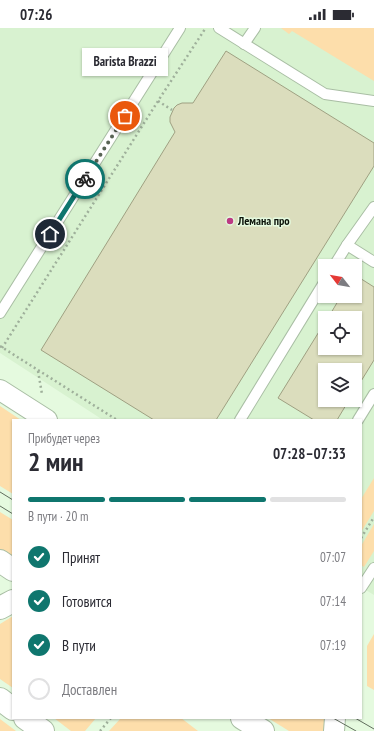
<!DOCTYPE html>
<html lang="ru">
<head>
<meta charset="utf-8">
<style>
  :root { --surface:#fff; --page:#f2f2f3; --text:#2b2b33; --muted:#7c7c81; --line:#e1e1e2; --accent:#0f766e }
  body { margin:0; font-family:"PT Sans Narrow",sans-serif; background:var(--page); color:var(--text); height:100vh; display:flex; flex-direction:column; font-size:15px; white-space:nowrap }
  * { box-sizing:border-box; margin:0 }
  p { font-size:13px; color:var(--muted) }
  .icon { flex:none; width:22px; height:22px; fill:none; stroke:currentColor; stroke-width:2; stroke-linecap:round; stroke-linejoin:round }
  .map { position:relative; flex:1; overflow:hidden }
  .details { position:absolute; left:12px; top:391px; width:350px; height:300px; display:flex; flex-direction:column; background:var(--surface); border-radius:0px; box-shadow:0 1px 3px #0004 }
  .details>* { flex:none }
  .needle { width:26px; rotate:301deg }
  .fabs { position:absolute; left:318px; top:231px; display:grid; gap:8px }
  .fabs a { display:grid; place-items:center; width:44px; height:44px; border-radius:0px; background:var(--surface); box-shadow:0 1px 3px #0004; font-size:20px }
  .pin { position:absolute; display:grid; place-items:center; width:34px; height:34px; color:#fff; margin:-17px; border:2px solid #fff; border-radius:50%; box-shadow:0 1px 4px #0007 }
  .courier { position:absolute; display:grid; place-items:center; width:40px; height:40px; margin:-20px; border:3px solid #0f766e; border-radius:50%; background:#fff; color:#222; box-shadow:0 1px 5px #0007 }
  .bubble { position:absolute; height:28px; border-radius:0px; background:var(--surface); box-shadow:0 1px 3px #0004; font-size:13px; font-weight:600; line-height:28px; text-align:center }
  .overview em { font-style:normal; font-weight:600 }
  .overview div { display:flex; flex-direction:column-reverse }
  .overview { display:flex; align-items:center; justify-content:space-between; height:68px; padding:0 16px }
  h1 { font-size:26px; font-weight:600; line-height:30px }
  .bar { display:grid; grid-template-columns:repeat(4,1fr); gap:6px 4px; align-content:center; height:48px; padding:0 16px }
  .bar i { height:5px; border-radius:3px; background:var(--line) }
  .bar .selected { background:var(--accent) }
  .bar p { grid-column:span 4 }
  ol { padding:0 16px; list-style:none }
  li { display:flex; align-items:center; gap:12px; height:44px }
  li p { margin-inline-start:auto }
  li .icon { padding:4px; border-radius:50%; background:var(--accent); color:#fff; stroke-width:4 }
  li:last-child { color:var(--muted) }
  li i { width:22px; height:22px; border:2px solid var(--line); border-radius:50% }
  .status { display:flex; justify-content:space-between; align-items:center; height:28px; padding:0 20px; background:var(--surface); direction:ltr }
  .status svg { height:11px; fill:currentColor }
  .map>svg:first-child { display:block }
</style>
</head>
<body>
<div class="status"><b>07:26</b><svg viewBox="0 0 49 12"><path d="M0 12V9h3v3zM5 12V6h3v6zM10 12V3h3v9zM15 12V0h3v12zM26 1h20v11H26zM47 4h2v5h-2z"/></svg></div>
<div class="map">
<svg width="374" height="703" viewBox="0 0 374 703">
  <rect width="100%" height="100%" fill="#e5fadf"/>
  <path fill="#d8f2d0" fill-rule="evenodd" d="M 0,0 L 374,0 L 374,567 L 361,559 L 361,392 L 103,392 L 0,325 ZM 325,238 L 355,238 L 355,268 L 325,268 ZM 325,290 L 355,290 L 355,320 L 325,320 ZM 325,342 L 355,342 L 355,372 L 325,372 Z"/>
  <g fill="#fddeab">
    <polygon points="281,0 374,0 374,53 292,3 289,6"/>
    <polygon points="0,378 21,392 13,392 13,466 0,458"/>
    <polygon points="374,450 374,483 361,504 361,471"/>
    <polygon points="0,484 13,492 13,529 0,521"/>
    <polygon points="374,496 374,523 364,539 361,537 361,518"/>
    <polygon points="13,588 13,660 0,651 0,596"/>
    <polygon points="374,606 374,662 367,658 367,618"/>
    <polygon points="54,690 96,690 85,703 71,703"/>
    <polygon points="121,690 181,690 198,703 109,703"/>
    <polygon points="268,690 322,690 325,692 324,703 289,703"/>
    <polygon points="0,691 16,703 0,703"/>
  </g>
  <g fill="#dbddbd" stroke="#9fa082">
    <polygon points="226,23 374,115 374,138 216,392 154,392 41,322 175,104 170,94 170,89 174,80 177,77 182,75 193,75"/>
    <polygon points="355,247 374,259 374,332 355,363 355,342 325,342 325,372 349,372 337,392 314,392 278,370 325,294 325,320 355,320 355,290 328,290 341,268 355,268"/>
  </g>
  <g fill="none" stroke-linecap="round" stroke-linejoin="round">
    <defs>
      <g id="service">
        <polyline points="219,0 325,66 374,73"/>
        <polyline points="244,16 255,0"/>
        <polyline points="347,217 374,179"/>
        <polyline points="334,238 347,217 374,234"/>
        <polyline points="0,285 180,0"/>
        <polyline points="240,392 325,253"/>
        <polyline points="358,392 374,366"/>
        <polyline points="361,560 374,540"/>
      </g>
      <g id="minor">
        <polyline points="0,362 47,392"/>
        <polyline points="334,703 335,690"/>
      </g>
      <g id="primary">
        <polyline points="0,533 13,542"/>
        <polyline points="0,580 13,573"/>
        <polyline points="0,671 13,681"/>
        <polyline points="25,690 43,703"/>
        <polyline points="242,690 263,703"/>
      </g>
    </defs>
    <use href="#service" stroke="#a9bea4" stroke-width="12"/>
    <use href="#minor" stroke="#a9bea4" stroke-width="22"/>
    <use href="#primary" stroke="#a9bea4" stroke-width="24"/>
    <g stroke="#9fb09b" stroke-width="2.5" stroke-dasharray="2 3" stroke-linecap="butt">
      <polyline points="158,73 172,82"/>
      <polyline points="0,318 117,392"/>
      <polyline points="2,320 158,73 205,1"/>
      <polyline points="38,343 42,366"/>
      <polyline points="361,510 374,489"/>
      <polyline points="100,703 111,690"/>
    </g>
    <use href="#service" stroke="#fff" stroke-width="10"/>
    <use href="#minor" stroke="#fff" stroke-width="20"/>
    <use href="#primary" stroke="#fff" stroke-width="22"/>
    <g stroke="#616e5e" stroke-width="1">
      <polyline points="0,464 13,472"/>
      <polyline points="0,478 13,486"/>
      <polyline points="333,690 356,703"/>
      <polyline points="355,690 374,701"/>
    </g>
  </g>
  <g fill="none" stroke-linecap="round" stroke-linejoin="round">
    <polyline stroke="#596455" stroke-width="4" stroke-dasharray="0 7.2" points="85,151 125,88"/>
    <polyline stroke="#0f766e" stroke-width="5" points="50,206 85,151"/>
  </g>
  <circle fill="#bc3a83" stroke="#e5fadf" stroke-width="1.5" cx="230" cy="193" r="4"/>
  <g text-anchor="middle" stroke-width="3" stroke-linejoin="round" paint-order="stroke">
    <g font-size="12" font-weight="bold" fill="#0d140b" stroke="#e5fadf" text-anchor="start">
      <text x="238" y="197">Лемана про</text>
    </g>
  </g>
</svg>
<div class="fabs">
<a><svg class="needle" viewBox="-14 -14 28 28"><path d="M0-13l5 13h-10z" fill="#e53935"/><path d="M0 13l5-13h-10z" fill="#7c7c81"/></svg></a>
<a><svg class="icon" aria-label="locate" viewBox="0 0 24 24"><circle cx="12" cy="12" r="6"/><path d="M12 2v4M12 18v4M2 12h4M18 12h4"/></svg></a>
<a><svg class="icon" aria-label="layers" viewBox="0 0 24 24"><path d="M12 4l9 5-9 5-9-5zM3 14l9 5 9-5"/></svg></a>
</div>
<div class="pin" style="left:125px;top:88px;background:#ea580c"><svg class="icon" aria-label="bag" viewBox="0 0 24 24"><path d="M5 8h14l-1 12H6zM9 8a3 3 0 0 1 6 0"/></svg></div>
<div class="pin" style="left:50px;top:206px;background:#1f2937"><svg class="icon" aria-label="home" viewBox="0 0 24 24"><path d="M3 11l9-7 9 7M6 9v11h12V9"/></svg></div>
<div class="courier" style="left:85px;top:151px"><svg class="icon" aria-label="bike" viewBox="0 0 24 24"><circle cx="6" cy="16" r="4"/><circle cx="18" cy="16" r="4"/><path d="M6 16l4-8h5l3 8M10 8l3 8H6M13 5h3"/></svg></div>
<div class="bubble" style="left:82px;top:20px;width:86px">Barista Brazzi</div>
<section class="details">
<div class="overview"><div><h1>2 мин</h1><p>Прибудет через</p></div><em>07:28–07:33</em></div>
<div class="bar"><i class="selected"></i><i class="selected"></i><i class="selected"></i><i></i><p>В пути · 20 m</p></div>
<ol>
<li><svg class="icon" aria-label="check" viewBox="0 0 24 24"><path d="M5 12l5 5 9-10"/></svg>Принят<p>07:07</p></li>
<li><svg class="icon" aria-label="check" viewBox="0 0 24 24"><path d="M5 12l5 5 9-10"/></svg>Готовится<p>07:14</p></li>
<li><svg class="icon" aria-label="check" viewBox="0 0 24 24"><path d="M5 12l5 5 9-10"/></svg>В пути<p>07:19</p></li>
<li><i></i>Доставлен</li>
</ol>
</section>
</div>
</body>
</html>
